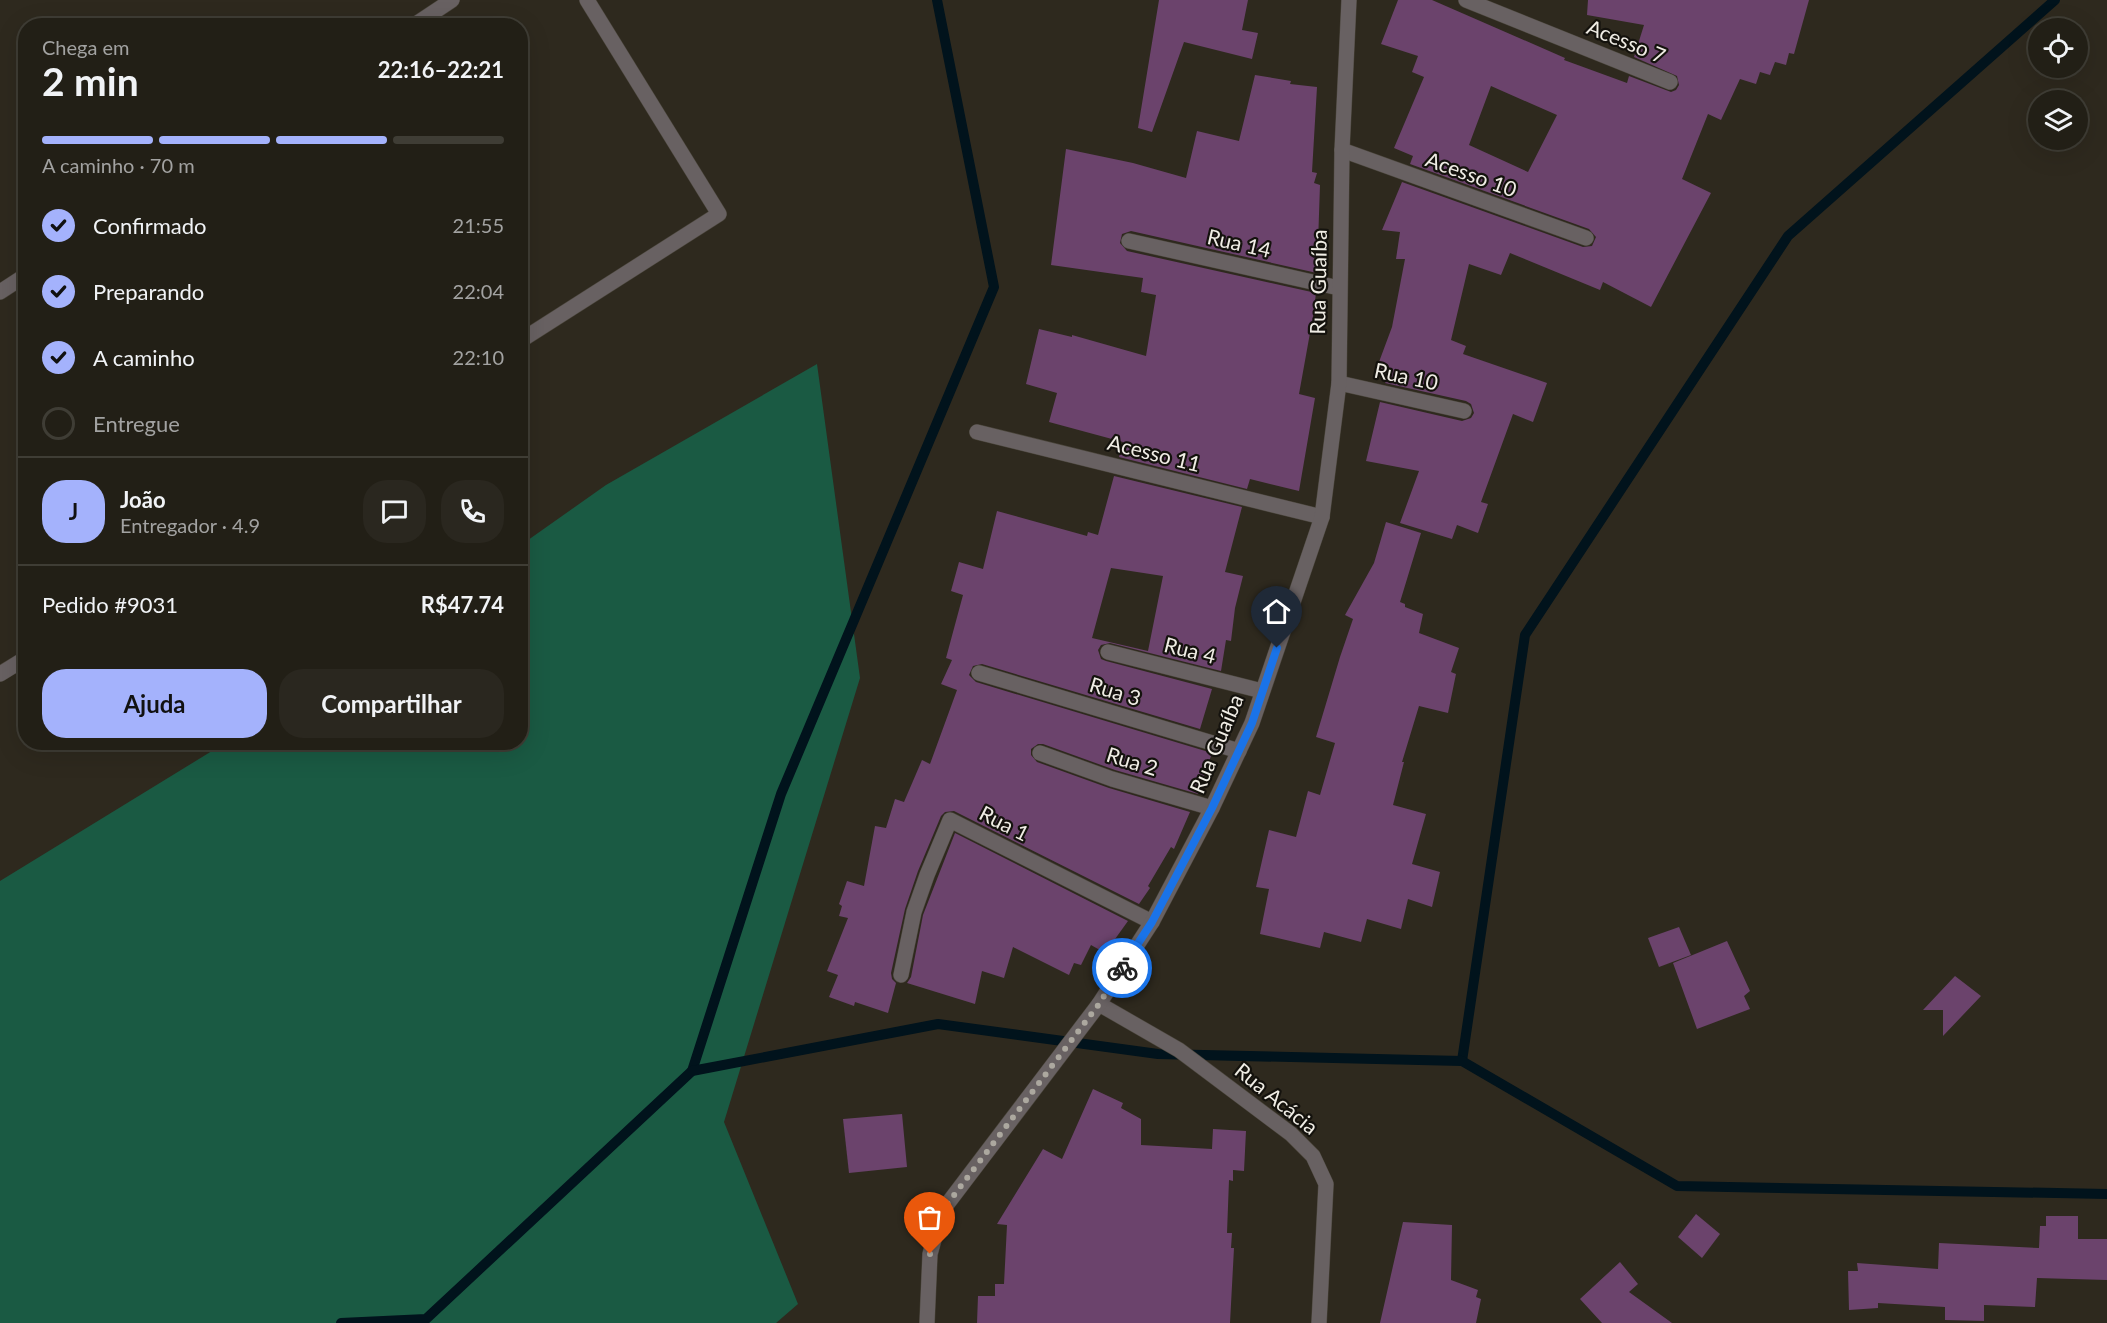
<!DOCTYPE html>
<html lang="pt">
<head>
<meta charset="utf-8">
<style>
  :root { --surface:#221f16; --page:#2a271f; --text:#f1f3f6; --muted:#a2a2a1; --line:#3f3d35; --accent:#a4b2fc }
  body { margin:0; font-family:Lato,sans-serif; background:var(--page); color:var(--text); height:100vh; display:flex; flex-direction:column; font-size:22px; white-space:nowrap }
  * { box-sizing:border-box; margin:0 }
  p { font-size:20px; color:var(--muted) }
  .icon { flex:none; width:33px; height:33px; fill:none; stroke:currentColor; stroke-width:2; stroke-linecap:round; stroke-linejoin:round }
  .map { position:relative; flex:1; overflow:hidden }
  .panel { position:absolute; left:18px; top:18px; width:510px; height:732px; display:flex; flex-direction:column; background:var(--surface); border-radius:24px; box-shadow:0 6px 24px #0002,0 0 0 2px var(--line) }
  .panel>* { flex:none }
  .tools { position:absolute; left:2028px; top:18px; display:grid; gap:12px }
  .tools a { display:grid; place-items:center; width:60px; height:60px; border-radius:50%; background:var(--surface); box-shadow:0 6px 24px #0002,0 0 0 2px var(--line); font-size:30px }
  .pin { position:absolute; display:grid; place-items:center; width:51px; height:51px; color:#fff; margin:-62px -26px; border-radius:50% 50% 50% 0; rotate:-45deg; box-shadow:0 0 6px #0007 }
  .pin .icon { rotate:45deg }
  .courier { position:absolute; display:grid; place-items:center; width:60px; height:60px; margin:-30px; border:4px solid #1a73e8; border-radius:50%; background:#fff; color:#222; box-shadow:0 2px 8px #0007 }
  .summary em { font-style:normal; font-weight:700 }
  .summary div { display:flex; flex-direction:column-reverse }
  .summary { display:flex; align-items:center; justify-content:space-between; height:102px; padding:0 24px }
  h1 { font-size:39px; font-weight:700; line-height:45px }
  .bar { display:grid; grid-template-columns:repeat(4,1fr); gap:9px 6px; align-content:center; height:72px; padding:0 24px }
  .bar i { height:8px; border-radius:4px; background:var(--line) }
  .bar .selected { background:var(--accent) }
  .bar p { grid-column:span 4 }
  .line { display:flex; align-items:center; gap:15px; padding:0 24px; border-top:2px solid var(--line) }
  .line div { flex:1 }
  .round { display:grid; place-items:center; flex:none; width:63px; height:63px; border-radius:24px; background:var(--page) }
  ol { padding:0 24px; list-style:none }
  li { display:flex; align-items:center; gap:18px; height:66px }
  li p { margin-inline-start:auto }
  li .icon { padding:6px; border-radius:50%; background:var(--accent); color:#111; stroke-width:4 }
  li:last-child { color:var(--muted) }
  li i { width:33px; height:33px; border:3px solid var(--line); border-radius:50% }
  .button { display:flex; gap:12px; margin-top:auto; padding:12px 24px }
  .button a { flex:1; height:69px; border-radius:24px; background:var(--accent); color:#111; font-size:24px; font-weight:700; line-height:69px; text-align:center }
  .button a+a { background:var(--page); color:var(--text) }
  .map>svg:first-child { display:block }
</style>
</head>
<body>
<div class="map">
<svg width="2107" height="1323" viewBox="0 0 2107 1323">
  <rect width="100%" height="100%" fill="#2e291e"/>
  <polygon fill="#1a5a43" points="817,364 860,678 724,1122 798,1304 776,1323 0,1323 0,881 225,743 520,742 521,545 606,485"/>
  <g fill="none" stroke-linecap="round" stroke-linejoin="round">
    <g stroke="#01131c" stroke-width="10">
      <polyline points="1462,1061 1525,635 1788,236 2055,0"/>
      <polyline points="692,1071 781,794 994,287 937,0"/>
      <polyline points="341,1323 426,1319 692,1071 938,1024 1158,1054 1462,1061 1677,1186 2107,1194"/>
    </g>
  </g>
  <g fill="#6b436c" fill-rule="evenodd">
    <polygon points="1159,0 1248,0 1242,30 1258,33 1252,59 1184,42 1152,132 1138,128"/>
    <path d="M 1398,0 L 1432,0 L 1565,58 L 1564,60 L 1627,83 L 1629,76 L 1671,92 L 1676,90 L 1679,85 L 1677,76 L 1634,57 L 1644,25 L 1587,15 L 1588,0 L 1809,0 L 1794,54 L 1789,53 L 1786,65 L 1775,62 L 1770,75 L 1760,72 L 1756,84 L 1740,79 L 1721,120 L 1708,114 L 1682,179 L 1711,193 L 1651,307 L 1603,282 L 1600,290 L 1510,253 L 1501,275 L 1469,264 L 1451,340 L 1466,346 L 1463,354 L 1547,383 L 1533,422 L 1513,414 L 1481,502 L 1488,504 L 1478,533 L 1457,525 L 1452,539 L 1400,523 L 1419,471 L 1366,461 L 1380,402 L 1462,421 L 1471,418 L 1474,413 L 1471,404 L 1466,401 L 1385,383 L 1387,374 L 1376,370 L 1392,327 L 1405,259 L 1396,259 L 1400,232 L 1382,230 L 1402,182 L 1583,247 L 1592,246 L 1596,237 L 1589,229 L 1410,164 L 1413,156 L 1394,148 L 1424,77 L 1412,72 L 1418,56 L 1381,44 ZM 1491,86 L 1557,115 L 1528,172 L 1469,145 Z"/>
    <polygon points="1255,75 1291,81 1290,84 1317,87 1312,172 1317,173 1314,183 1320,185 1317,273 1131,231 1122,234 1120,243 1127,251 1316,293 1311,333 1310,333 1299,394 1315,398 1299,491 1250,479 1247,489 1119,457 1123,442 1049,422 1057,393 1026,384 1039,329 1072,337 1072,335 1146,356 1156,295 1141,292 1143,278 1051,265 1066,149 1133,163 1186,178 1197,131 1239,141"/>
    <path d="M 1114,476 L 1242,507 L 1225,572 L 1243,576 L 1235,608 L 1231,641 L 1226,640 L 1221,671 L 1110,643 L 1101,645 L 1098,650 L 1101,659 L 1106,661 L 1212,689 L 1200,729 L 982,664 L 973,666 L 969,675 L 976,682 L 1212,753 L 1198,794 L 1115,770 L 1043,744 L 1038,744 L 1031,749 L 1031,755 L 1037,762 L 1109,788 L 1190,812 L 1174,849 L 1171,847 L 1148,886 L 1150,888 L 1139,904 L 954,811 L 945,812 L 941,816 L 918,871 L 905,909 L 891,973 L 892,979 L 896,983 L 888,1013 L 855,1002 L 854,1006 L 829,997 L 838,975 L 827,971 L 848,918 L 839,916 L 842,906 L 839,904 L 847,881 L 864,886 L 875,826 L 886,828 L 895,799 L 904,802 L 922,760 L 930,764 L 957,690 L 941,684 L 952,660 L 946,658 L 963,595 L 951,591 L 959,562 L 983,569 L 997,511 L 1087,536 L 1088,532 L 1098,535 ZM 1111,568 L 1163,576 L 1148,651 L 1092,638 Z"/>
    <polygon points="1386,522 1421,533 1400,602 1405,604 1405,607 1423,614 1419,633 1459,648 1451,672 1456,674 1448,713 1419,706 1402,762 1404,762 1393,805 1426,814 1412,864 1440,872 1432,907 1408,899 1401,929 1367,919 1361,942 1324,932 1320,948 1260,934 1269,889 1256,887 1269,830 1296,837 1308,791 1320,795 1335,743 1316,737 1340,657 1353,619 1345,615 1374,563"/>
    <polygon points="955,833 1128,921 1105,953 1091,945 1081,965 1074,963 1069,975 1013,947 1004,978 982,971 975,1004 907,983 911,977 923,915"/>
    <polygon points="1679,927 1691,955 1659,967 1648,938"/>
    <polygon points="1727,941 1750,991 1744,996 1750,1009 1697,1029 1673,963"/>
    <polygon points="1955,976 1981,996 1943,1036 1943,1010 1923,1010"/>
    <polygon points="1093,1089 1123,1103 1121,1108 1141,1119 1141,1145 1212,1149 1213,1129 1246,1131 1244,1171 1233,1170 1233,1181 1229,1180 1227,1233 1232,1233 1231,1248 1234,1248 1230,1323 977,1323 978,1296 995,1296 995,1284 1004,1284 1007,1225 997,1224 1043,1149 1062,1159"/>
    <polygon points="902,1114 907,1167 849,1173 843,1119"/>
    <polygon points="1696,1214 1720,1234 1702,1258 1678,1237"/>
    <polygon points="2046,1216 2078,1216 2078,1239 2107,1239 2107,1280 2037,1278 2035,1307 1984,1305 1984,1321 1945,1320 1945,1307 1878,1303 1878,1308 1849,1310 1848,1271 1858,1271 1857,1263 1938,1269 1939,1243 2039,1248 2040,1226 2046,1226"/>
    <polygon points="1403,1222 1452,1225 1451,1280 1478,1290 1476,1297 1481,1299 1476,1323 1380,1323"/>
    <polygon points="1620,1262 1638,1284 1629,1292 1672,1323 1602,1323 1580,1299"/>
  </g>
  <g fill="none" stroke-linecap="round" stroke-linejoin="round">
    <defs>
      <g id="service">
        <polyline points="1342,150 1586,238"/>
        <polyline points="1129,241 1339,288"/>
        <polyline points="1339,383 1464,411"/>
        <polyline points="1108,652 1262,691"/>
        <polyline points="979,673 1239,751"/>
        <polyline points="1040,753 1112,779 1212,808"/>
        <polyline points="901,975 914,912 927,875 950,820 1152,922"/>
      </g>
      <g id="minor">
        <polyline points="1466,0 1670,82"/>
        <polyline points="413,26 452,0"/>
        <polyline points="0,292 26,275"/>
        <polyline points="520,341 719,214 587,0"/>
        <polyline points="977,432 1322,517"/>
        <polyline points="0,674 26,658"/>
        <polyline points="1099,1004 1179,1050 1291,1134 1313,1156 1326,1184 1319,1323"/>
      </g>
      <polyline id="tertiary" points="927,1323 930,1254 942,1211 1099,1004 1152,922 1212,808 1252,723 1322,517 1339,383 1342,150 1349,0"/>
    </defs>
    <use href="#service" stroke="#49443a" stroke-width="16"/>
    <use href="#minor" stroke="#49443a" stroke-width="16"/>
    <use href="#tertiary" stroke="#49443a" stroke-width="16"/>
    <use href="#service" stroke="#686162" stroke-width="15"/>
    <use href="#minor" stroke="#686162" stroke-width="15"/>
    <use href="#tertiary" stroke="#686162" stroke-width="15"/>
  </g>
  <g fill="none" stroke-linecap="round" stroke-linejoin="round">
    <polyline stroke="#aca89f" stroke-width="6" stroke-dasharray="0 10.8" points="930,1254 942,1211 1099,1004 1122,968"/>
    <polyline stroke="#1a73e8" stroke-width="8" points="1122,968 1152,922 1212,808 1252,723 1277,648"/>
  </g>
  <g text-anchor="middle" stroke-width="4.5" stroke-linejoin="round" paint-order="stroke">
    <g font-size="21" fill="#f0ede5" stroke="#14120d">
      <text transform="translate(1626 42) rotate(22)" y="7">Acesso 7</text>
      <text transform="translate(1471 175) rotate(20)" y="7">Acesso 10</text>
      <text transform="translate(1239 244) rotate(13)" y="7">Rua 14</text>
      <text transform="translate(1319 282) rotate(-89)" y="7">Rua Guaíba</text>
      <text transform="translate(1406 377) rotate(12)" y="7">Rua 10</text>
      <text transform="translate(1154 454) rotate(14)" y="7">Acesso 11</text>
      <text transform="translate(1190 651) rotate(14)" y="7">Rua 4</text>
      <text transform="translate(1115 692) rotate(17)" y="7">Rua 3</text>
      <text transform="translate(1217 744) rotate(-67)" y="7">Rua Guaíba</text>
      <text transform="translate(1132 762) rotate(17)" y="7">Rua 2</text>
      <text transform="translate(1004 824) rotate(27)" y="7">Rua 1</text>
      <text transform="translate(1276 1099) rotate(39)" y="7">Rua Acácia</text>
    </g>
  </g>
</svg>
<div class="tools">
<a><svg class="icon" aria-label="locate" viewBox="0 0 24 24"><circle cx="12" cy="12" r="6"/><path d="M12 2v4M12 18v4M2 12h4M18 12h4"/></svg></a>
<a><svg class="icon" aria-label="layers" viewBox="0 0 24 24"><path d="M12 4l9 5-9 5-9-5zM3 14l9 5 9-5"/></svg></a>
</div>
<div class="pin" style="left:930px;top:1254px;background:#ea580c"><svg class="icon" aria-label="bag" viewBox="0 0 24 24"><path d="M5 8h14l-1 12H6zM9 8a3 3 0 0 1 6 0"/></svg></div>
<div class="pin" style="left:1277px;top:648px;background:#1f2937"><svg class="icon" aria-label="home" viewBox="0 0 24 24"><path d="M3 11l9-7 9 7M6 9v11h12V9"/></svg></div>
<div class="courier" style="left:1122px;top:968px"><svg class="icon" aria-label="bike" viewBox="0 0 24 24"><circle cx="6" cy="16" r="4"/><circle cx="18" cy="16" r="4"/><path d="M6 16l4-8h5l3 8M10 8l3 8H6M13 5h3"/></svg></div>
<section class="panel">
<div class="summary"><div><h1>2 min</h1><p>Chega em</p></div><em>22:16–22:21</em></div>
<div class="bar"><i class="selected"></i><i class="selected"></i><i class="selected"></i><i></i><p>A caminho · 70 m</p></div>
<ol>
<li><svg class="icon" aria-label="check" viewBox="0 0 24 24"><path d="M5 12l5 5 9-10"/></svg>Confirmado<p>21:55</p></li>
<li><svg class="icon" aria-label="check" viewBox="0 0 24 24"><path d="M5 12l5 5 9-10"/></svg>Preparando<p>22:04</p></li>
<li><svg class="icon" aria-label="check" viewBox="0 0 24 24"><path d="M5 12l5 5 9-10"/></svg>A caminho<p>22:10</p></li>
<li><i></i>Entregue</li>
</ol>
<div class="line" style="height:108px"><b class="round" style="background:var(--accent);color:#111">J</b><div><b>João</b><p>Entregador · 4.9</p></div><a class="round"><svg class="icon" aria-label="chat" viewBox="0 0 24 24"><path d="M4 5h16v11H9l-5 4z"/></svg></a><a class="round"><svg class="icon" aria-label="phone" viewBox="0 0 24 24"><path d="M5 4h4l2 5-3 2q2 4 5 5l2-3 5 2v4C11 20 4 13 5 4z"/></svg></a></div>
<div class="line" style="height:78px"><div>Pedido #9031</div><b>R$47.74</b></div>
<div class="button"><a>Ajuda</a><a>Compartilhar</a></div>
</section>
</div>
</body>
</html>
